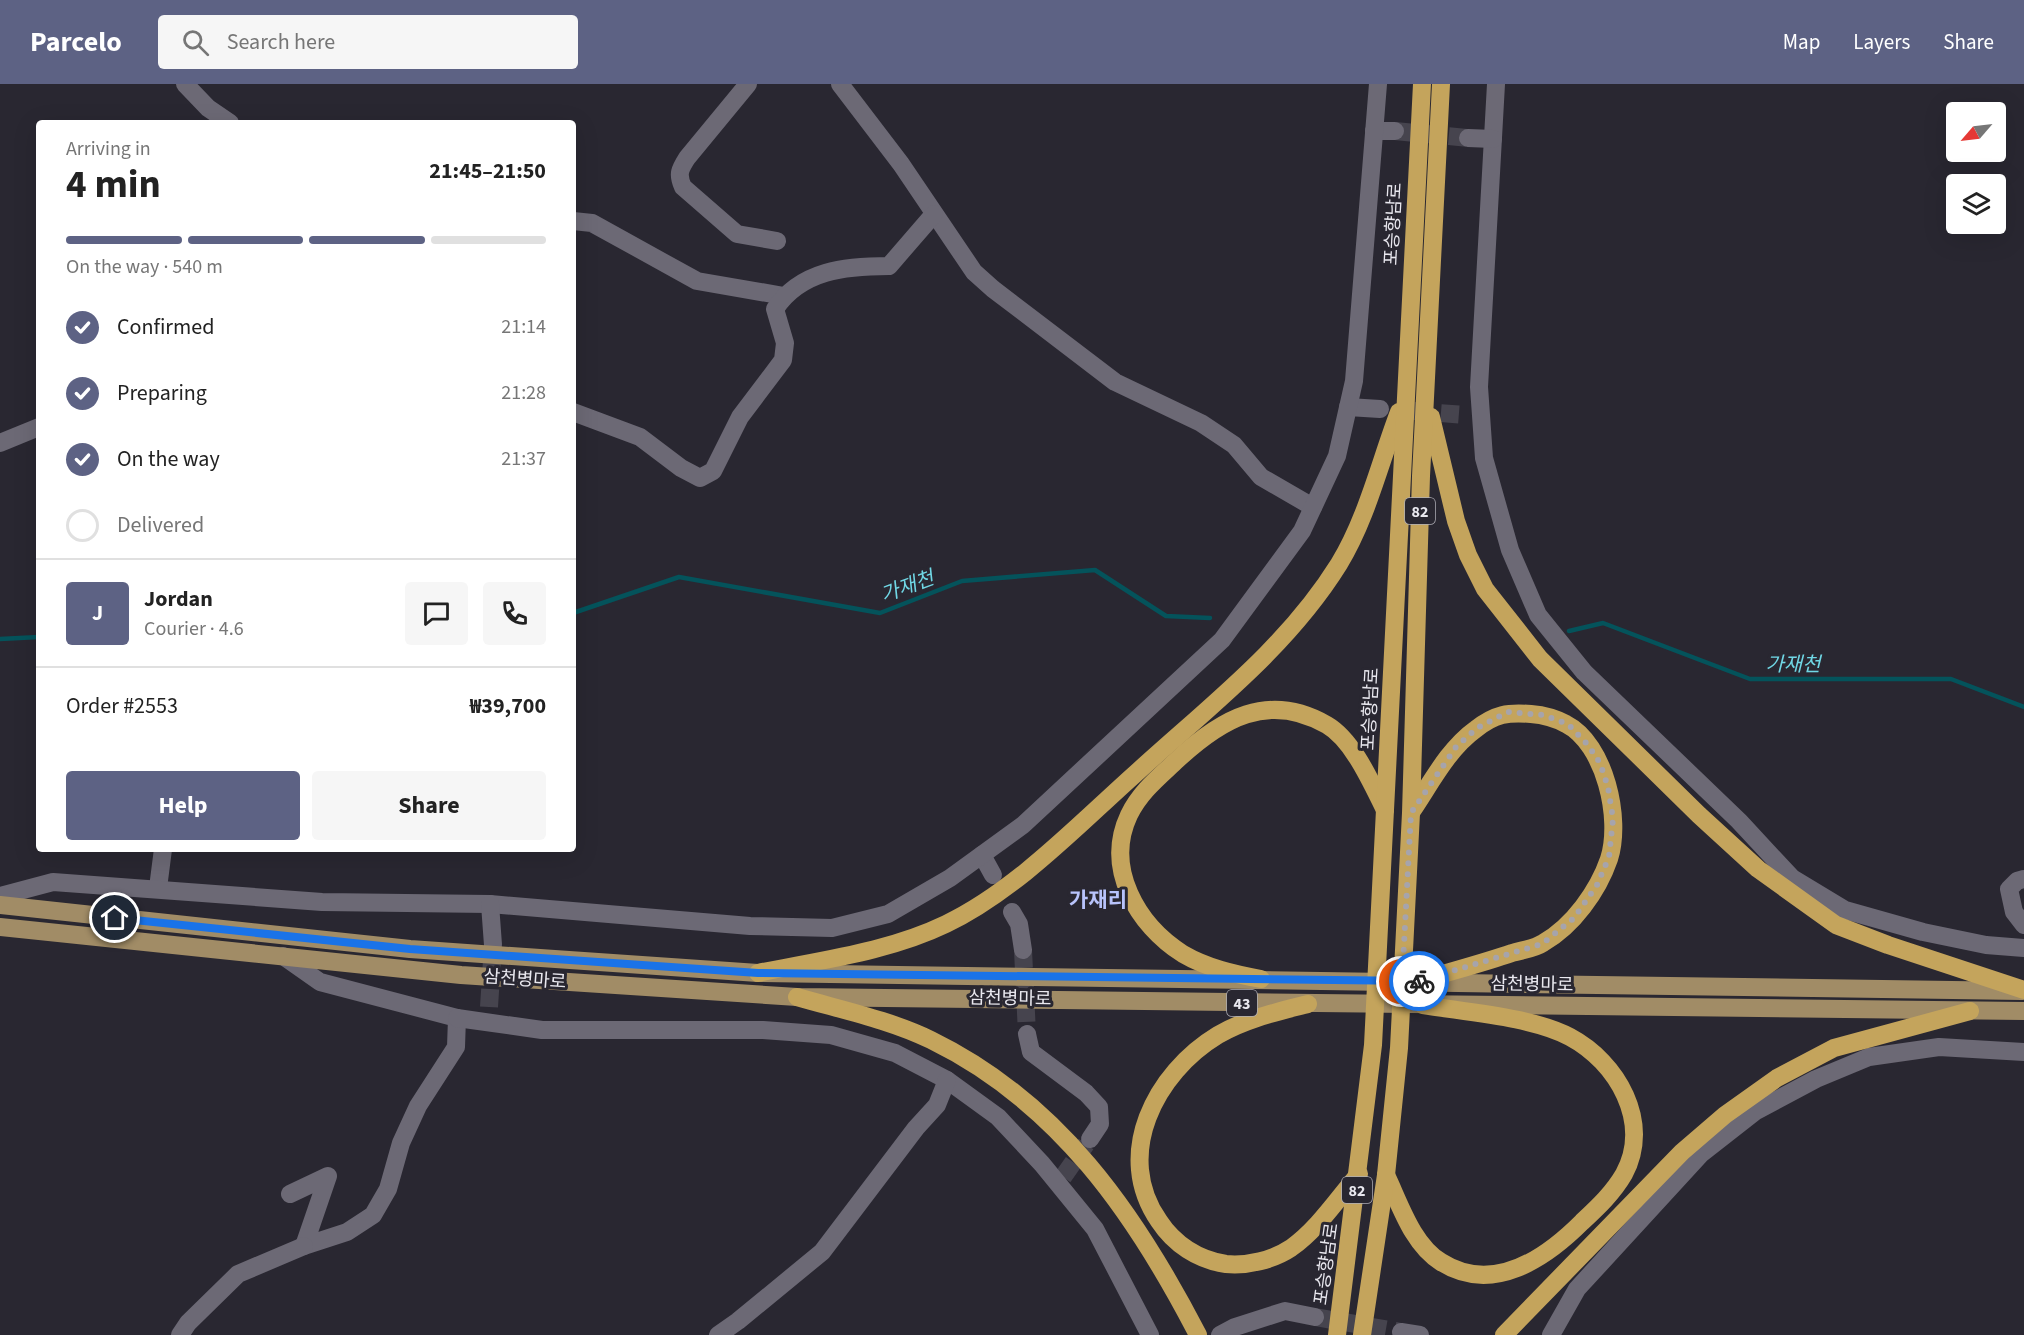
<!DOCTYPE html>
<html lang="en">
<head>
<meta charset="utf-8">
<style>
  :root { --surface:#fff; --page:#f6f6f6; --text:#222; --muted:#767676; --line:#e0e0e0; --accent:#5d6284 }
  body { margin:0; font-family:"Source Sans 3","Noto Sans KR",sans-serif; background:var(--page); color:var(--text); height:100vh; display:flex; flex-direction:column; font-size:22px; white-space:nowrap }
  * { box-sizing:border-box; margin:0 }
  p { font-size:20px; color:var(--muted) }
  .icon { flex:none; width:33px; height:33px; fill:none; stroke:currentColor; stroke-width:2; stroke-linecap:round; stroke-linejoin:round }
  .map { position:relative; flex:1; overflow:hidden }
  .panel { position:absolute; left:36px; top:36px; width:540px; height:732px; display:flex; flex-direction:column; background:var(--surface); border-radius:6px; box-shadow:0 6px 24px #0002 }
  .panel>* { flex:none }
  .needle { width:39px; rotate:242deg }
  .buttons { position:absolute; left:1946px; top:18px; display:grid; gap:12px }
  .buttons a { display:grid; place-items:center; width:60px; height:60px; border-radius:6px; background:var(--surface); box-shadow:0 6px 24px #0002; font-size:30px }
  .pin { position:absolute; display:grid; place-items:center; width:51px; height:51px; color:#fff; margin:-26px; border:3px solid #fff; border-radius:50%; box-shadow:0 2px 6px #0007 }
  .courier { position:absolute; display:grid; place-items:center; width:60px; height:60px; margin:-30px; border:4px solid #1a73e8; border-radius:50%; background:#fff; color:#222; box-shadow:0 2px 8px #0007 }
  .head em { font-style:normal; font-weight:700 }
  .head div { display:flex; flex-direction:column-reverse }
  .head { display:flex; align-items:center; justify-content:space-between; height:102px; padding:0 30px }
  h1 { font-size:39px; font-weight:700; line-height:45px }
  .bar { display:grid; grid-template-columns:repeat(4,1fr); gap:9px 6px; align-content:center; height:72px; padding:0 30px }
  .bar i { height:8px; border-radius:4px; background:var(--line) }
  .bar .active { background:var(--accent) }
  .bar p { grid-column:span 4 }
  .line { display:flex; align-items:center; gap:15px; padding:0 30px; border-top:2px solid var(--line) }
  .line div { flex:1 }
  .round { display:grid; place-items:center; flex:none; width:63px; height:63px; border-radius:6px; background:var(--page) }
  ol { padding:0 30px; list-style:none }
  li { display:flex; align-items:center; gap:18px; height:66px }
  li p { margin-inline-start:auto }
  li .icon { padding:6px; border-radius:50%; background:var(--accent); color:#fff; stroke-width:4 }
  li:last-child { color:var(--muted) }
  li i { width:33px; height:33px; border:3px solid var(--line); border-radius:50% }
  .button { display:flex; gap:12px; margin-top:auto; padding:12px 30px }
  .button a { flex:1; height:69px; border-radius:6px; background:var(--accent); color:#fff; font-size:24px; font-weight:700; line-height:69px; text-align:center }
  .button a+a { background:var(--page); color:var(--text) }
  header { display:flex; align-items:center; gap:36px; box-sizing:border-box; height:84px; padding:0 30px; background:var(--accent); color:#fff }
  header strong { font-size:28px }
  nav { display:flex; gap:33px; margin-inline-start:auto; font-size:21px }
  .search { width:420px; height:54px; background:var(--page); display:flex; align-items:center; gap:15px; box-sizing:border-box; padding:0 21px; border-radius:6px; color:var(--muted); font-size:22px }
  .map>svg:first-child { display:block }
</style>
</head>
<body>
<header>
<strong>Parcelo</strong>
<div class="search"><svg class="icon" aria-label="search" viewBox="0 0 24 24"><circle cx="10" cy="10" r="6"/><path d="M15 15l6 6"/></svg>Search here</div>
<nav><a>Map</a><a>Layers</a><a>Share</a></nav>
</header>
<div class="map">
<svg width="2024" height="1251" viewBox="0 0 2024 1251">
  <rect width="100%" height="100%" fill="#292731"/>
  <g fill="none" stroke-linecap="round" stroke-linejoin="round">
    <g stroke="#04535b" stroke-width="4.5">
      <polyline points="573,529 679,493 880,529 962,497 1095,486 1166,532 1210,534"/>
      <polyline points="1569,547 1603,539 1750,595 1951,595 2024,623"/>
      <polyline points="0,555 39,553"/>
    </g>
    <g stroke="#46444e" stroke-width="18" stroke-dasharray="18 9" stroke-linecap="butt">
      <polyline points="1395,47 1468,54"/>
      <polyline points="1414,327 1464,331"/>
      <polyline points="1023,866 1027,950"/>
      <polyline points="489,923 493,861"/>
      <polyline points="1063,1093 1086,1060"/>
      <polyline points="1315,1233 1401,1248"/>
    </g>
    <g stroke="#6c6975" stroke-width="18">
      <polyline points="185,0 208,24 230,39"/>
      <path d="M 748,0 L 687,74 C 680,85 677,90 683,103 L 737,150 L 777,157"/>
      <polyline points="840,0 901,80 974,188 993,205 1115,298 1201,339 1234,361 1261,393 1313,423"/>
      <polyline points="1496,0 1479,303 1484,374 1510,466 1538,531 1584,588 1739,737 1792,794 1845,826 1923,848 1986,861 2024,864"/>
      <polyline points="1374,47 1395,47"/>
      <polyline points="1468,54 1493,55"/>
      <polyline points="573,137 592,139 697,197 784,212"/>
      <polyline points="1348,323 1380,325"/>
      <path d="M 573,328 L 640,353 L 681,384 L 700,394 L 713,387 L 740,333 L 783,276 L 785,259 L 775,225 C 801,186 846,182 889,182 L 934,130"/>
      <polyline points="0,359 39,343"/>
      <polyline points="982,771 993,791"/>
      <polyline points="2024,795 2017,797 2009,805 2014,828 2024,841"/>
      <polyline points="158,804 163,765"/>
      <polyline points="0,812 53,798 322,818 490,820 750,842 832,844 888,830 950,794 1023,741 1222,556 1302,447 1337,372 1354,297 1378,0"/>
      <polyline points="490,820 493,861"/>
      <polyline points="1012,828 1019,840 1023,866"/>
      <polyline points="283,872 320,898 457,934 456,963 418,1022 401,1059 388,1105 373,1131 347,1148 304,1162 328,1092 290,1110"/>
      <polyline points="457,934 542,946 763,946 831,951 895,969 947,996 998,1033 1042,1080 1095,1145 1150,1251"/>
      <polyline points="1027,950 1031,968 1086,1009 1099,1023 1100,1040 1090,1055"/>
      <polyline points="1401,1248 1420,1251"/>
      <polyline points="180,1251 188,1239 238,1190 304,1162"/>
      <polyline points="718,1251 738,1237 822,1168 916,1044 937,1021 947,996"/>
      <polyline points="1220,1251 1235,1243 1285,1227 1315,1233"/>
      <polyline points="1551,1251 1577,1205 1701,1070 1756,1027 1816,995 1869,973 1939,963 2024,968"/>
    </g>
    <g stroke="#a18c66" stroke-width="18">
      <polyline points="0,821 410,865 758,889 2022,907"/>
      <polyline points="0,843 461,891 797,913 2024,927"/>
    </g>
    <g stroke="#c4a45c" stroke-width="18">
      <polyline points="1431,333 1456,437 1468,471 1485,505 1540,575 1699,731 1758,785 1836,841 1888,861 2024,906"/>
      <path d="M 1412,727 C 1431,699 1448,665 1476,645 C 1495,630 1508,628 1531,630 C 1543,631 1555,634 1566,640 C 1605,660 1622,735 1609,775 C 1598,807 1573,842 1543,859 C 1534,865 1522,866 1512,869 C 1480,880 1448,888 1416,898"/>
      <path d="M 758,889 C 821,876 888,868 946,840 C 1015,807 1077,742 1134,691 C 1207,624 1286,565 1339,480 C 1367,434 1380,378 1399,328"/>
      <path d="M 1261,895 C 1234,890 1207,884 1183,870 C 1137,841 1104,784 1129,731 C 1140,708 1159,693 1177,676 C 1221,635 1268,607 1327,641 C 1353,656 1372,700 1385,726"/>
      <path d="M 797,913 C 842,926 890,936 931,956 C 1058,1018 1135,1129 1198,1251"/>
      <path d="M 1308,920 C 1277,928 1245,935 1218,951 C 1155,989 1113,1071 1159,1137 C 1174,1160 1198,1176 1226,1180 C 1248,1182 1273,1176 1291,1164 C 1318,1145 1338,1114 1359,1090"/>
      <path d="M 1386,1091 C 1400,1120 1412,1160 1441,1178 C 1493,1211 1546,1174 1582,1138 C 1598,1123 1613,1109 1624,1090 C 1652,1038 1617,978 1570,953 C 1533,933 1465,928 1423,921"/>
      <polyline points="1337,1251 1373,961 1422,0"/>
      <polyline points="1362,1251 1386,1091 1399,964 1411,729 1421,392 1441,0"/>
      <polyline points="1504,1251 1682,1068 1725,1031 1777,994 1834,964 1970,927"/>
    </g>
  </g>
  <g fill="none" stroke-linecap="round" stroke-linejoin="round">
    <polyline stroke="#a6a4ac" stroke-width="6" stroke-dasharray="0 10.8" points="1402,898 1411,729 1456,663 1477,644 1508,628 1543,631 1568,640 1588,661 1600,679 1608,703 1613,735 1609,773 1597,801 1574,834 1542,860 1419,897"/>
    <polyline stroke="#1a73e8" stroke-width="8" points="115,834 410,865 758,889 1419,897"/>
  </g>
  <g text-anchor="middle" stroke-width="6" stroke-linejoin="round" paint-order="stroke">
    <g fill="#292731" stroke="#afaeb6" stroke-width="1.5">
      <rect x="1405" y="414" width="30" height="26" rx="4.5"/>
      <rect x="1227" y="906" width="30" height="26" rx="4.5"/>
      <rect x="1342" y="1093" width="30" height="26" rx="4.5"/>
    </g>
    <g font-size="16" font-weight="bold" fill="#e9e8ef">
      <text x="1420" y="433">82</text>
      <text x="1242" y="925">43</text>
      <text x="1357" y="1112">82</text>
    </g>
    <g font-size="18" fill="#e9e8ef" stroke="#292731">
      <text transform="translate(1393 140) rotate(-87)" y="6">포승향남로</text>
      <text transform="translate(1370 625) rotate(-87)" y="6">포승향남로</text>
      <text transform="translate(525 895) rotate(4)" y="6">삼천병마로</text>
      <text transform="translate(1532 900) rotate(1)" y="6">삼천병마로</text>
      <text transform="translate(1010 914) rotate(1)" y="6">삼천병마로</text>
      <text transform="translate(1326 1180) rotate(-82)" y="6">포승향남로</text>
    </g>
    <g font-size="20" font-style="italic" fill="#70d7e5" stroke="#292731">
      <text transform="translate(907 502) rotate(-20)" y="7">가재천</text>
      <text x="1793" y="587">가재천</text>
    </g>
    <g font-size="21" font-weight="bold" fill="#b8c3fb" stroke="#292731">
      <text x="1098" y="823">가재리</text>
    </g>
  </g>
</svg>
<div class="buttons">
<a><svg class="needle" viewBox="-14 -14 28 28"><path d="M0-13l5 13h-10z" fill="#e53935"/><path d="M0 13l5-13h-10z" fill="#767676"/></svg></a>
<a><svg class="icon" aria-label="layers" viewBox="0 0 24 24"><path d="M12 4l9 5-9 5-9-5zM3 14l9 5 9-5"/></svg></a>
</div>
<div class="pin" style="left:1402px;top:898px;background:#ea580c"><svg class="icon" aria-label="bag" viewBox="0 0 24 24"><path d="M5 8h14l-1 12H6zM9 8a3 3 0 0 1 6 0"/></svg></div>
<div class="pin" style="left:115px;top:834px;background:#1f2937"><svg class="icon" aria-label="home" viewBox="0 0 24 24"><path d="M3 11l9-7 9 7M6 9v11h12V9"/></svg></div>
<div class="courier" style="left:1419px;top:897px"><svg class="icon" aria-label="bike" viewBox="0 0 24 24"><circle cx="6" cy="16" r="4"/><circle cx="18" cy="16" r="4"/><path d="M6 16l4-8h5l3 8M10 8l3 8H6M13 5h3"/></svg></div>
<section class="panel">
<div class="head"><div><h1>4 min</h1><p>Arriving in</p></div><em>21:45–21:50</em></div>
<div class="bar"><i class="active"></i><i class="active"></i><i class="active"></i><i></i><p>On the way · 540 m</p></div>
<ol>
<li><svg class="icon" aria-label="check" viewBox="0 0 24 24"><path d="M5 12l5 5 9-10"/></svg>Confirmed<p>21:14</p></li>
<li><svg class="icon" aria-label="check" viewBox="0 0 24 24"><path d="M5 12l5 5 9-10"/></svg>Preparing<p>21:28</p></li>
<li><svg class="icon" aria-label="check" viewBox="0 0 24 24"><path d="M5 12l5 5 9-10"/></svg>On the way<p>21:37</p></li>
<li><i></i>Delivered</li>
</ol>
<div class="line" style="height:108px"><b class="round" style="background:var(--accent);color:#fff">J</b><div><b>Jordan</b><p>Courier · 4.6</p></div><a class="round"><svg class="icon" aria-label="chat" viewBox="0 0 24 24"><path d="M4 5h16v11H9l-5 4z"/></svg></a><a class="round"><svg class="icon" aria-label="phone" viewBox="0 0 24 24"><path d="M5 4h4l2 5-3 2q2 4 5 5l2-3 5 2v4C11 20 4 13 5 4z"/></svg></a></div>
<div class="line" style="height:78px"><div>Order #2553</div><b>₩39,700</b></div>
<div class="button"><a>Help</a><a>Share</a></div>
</section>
</div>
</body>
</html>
